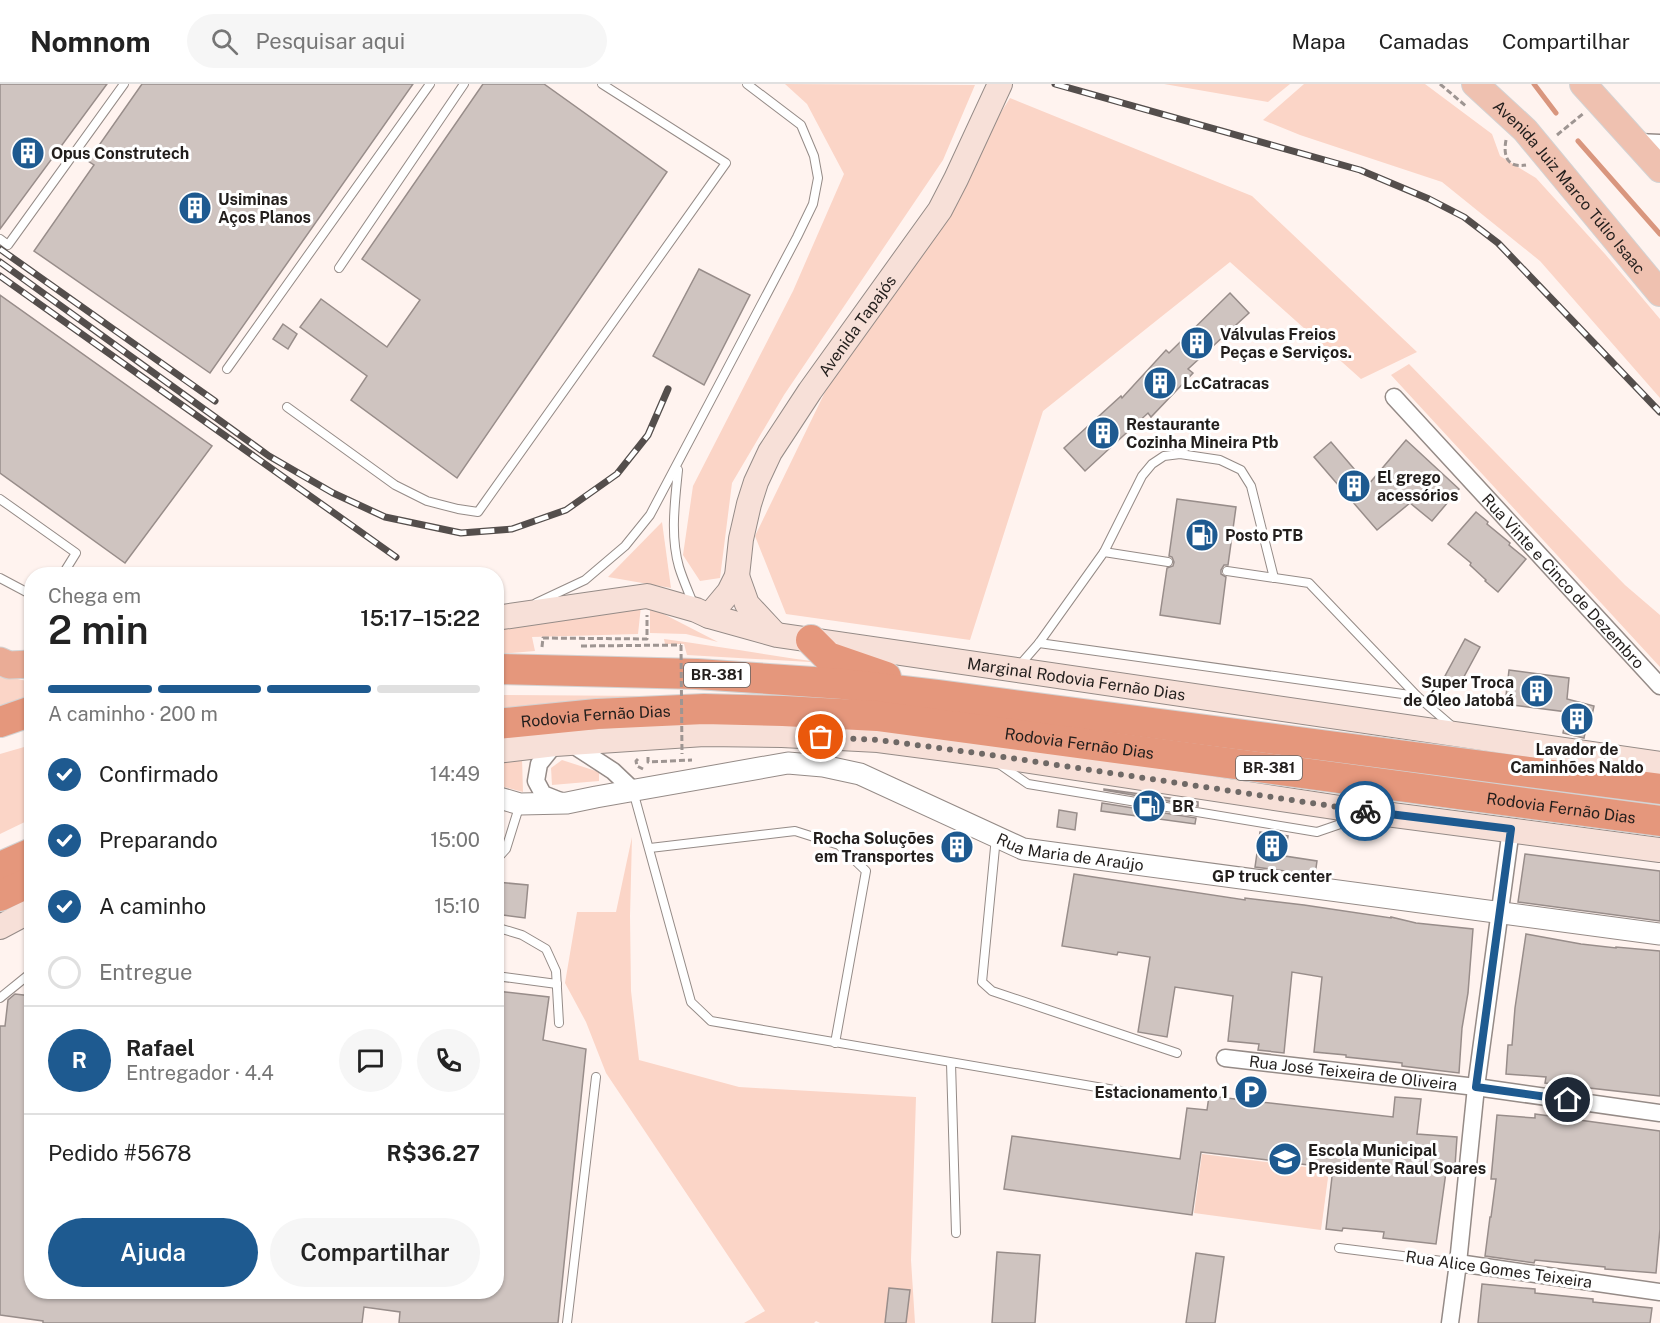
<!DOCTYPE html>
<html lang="pt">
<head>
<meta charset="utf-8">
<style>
  :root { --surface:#fff; --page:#f6f6f6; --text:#222; --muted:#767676; --line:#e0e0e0; --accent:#1e5a90 }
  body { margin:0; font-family:"Public Sans",sans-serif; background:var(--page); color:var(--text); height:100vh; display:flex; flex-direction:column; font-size:22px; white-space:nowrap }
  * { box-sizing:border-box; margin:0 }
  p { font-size:20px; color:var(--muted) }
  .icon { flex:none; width:33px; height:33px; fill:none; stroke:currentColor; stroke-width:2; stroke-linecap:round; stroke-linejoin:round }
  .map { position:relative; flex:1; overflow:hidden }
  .sheet { position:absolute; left:24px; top:483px; width:480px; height:732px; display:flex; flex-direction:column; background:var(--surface); border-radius:24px; box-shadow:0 2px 4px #0004 }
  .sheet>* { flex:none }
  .pin { position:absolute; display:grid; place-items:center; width:51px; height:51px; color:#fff; margin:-26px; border:3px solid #fff; border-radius:50%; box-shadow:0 2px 6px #0007 }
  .courier { position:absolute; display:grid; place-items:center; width:60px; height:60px; margin:-30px; border:4px solid #1e5a90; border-radius:50%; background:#fff; color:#222; box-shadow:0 2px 8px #0007 }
  .head em { font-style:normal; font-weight:600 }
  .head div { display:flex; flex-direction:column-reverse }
  .head { display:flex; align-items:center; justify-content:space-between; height:102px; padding:0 24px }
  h1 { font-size:39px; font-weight:600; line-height:45px }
  .bar { display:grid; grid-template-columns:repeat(4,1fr); gap:9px 6px; align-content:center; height:72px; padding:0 24px }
  .bar i { height:8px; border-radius:4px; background:var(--line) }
  .bar .on { background:var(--accent) }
  .bar p { grid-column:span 4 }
  .line { display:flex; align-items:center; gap:15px; padding:0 24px; border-top:2px solid var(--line) }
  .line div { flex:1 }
  .round { display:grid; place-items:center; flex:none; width:63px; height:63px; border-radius:32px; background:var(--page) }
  ol { padding:0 24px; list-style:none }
  li { display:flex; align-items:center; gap:18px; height:66px }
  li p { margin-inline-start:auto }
  li .icon { padding:6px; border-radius:50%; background:var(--accent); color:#fff; stroke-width:4 }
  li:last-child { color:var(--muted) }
  li i { width:33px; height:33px; border:3px solid var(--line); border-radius:50% }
  .button { display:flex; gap:12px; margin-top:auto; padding:12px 24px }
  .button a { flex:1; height:69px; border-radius:36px; background:var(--accent); color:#fff; font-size:24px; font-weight:600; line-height:69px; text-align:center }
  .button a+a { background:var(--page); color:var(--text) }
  header { display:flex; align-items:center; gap:36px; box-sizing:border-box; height:84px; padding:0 30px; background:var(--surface); border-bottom:2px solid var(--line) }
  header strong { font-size:28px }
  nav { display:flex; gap:33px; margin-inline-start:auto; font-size:21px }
  .search { width:420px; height:54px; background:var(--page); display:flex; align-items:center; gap:15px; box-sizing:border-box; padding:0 21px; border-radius:33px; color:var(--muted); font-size:22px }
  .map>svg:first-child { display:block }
</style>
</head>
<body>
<header>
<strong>Nomnom</strong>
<div class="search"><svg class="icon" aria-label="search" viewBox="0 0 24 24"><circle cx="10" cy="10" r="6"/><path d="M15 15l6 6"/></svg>Pesquisar aqui</div>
<nav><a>Mapa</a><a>Camadas</a><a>Compartilhar</a></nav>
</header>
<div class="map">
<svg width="1660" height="1239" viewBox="0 0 1660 1239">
  <rect width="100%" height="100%" fill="#fff3ef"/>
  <g fill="#fbd5c7">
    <polygon points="785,0 975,1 943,76 784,311 732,399 720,494 700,497 683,471 693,402 793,207 844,90 807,20"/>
    <polygon points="1164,0 1290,0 1268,18"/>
    <polygon points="1304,0 1425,0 1492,50 1500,72 1536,94 1605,170 1660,235 1660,314 1540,177 1442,98 1300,51 1263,36"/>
    <polygon points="1010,14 1252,112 1417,268 1361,295 1230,178 1043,327 970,556 786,530 755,452 826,306"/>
    <polygon points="1409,280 1625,501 1660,531 1660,583 1391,291"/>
    <polygon points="662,438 671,504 608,493"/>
    <polygon points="641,522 638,550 532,553 535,567 497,570 497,546"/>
    <polygon points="650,523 718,558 686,550 650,549"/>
    <path d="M 664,555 C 718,562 772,572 827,579 L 687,571 L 684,560 L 665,560 Z"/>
    <polygon points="0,591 31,598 31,615 0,625"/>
    <polygon points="497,611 654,612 497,635"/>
    <polygon points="31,661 31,735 0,750 0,670"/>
    <polygon points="522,674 523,708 497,701 496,677"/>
    <polygon points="562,676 599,688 599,697 552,701 551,684"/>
    <polygon points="632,753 630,832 631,907 639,976 739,1003 916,1013 911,1176 915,1239 820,1239 816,1237 814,1239 744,1239 765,1227 606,989 586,938 565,899 577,828 616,828"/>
    <polygon points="1202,1070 1329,1086 1321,1146 1194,1129"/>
  </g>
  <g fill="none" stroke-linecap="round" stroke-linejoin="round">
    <g stroke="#d9967e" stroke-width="5">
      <polyline points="1534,0 1556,29"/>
      <polyline points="1578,57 1660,150"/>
    </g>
  </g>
  <g fill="#cfc4c0" stroke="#988d8a" stroke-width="1.5">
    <polygon points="0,0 107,0 0,145"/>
    <polygon points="142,0 413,0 210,289 34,167 94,81 88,77"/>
    <polygon points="483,0 544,0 667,88 457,394 351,316 367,292 300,243 321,215 387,263 420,216 362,175"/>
    <polygon points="699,185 750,211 704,301 653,272"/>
    <polygon points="1230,209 1249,229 1188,285 1193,289 1151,333 1148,329 1085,387 1064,364 1121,312 1122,314 1166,266 1169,269"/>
    <polygon points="0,211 212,362 125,479 0,389"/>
    <polygon points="283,240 297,250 288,265 273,255"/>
    <polygon points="1406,356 1459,405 1432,437 1410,419 1377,446 1314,373 1331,358 1368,401"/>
    <polygon points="1177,415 1236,423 1228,481 1224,481 1221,486 1221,490 1226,493 1220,540 1160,531 1167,484 1173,482 1174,478 1172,473 1169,472"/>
    <polygon points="1476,428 1488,438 1487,440 1510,459 1509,461 1526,475 1498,508 1485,497 1486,496 1470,481 1471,479 1448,460"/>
    <polygon points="1465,555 1480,563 1460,600 1445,592"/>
    <polygon points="1509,586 1569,594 1567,615 1594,622 1592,631 1589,630 1584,654 1563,649 1567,628 1505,620"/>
    <polygon points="1104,705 1198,718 1198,722 1104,706"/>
    <polygon points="1102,719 1196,734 1195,740 1101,727"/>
    <polygon points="1059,726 1077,729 1075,746 1057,743"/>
    <polygon points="1260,748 1288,752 1285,772 1317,777 1315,791 1255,783"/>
    <polygon points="952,752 970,761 963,774 945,766"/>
    <polygon points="1525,770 1660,787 1660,837 1518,818"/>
    <polygon points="1074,790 1245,816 1245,814 1304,821 1391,834 1391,833 1416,839 1473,845 1468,909 1462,944 1459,989 1402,982 1402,979 1346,973 1346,971 1314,968 1322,893 1292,888 1284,969 1258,966 1259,960 1228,957 1233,912 1175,903 1167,953 1138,948 1150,873 1118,868 1117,871 1062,862"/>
    <polygon points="496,798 528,801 525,834 496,830"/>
    <polygon points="1526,850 1581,860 1616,864 1616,863 1660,867 1660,1012 1545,999 1546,993 1506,990 1508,961 1512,961 1515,924"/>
    <polygon points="496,907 549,913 543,956 586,965 558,1239 399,1239 400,1228 364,1223 362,1239 43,1239 43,1237 0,1231 0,942 5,942 8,916 15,910 32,912 32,1208 496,1208"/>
    <polygon points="1209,1012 1393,1033 1395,1013 1421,1015 1417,1050 1457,1053 1455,1082 1447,1081 1436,1160 1383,1154 1384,1148 1343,1144 1342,1147 1326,1145 1333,1084 1201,1068 1192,1131 1004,1105 1012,1052 1180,1075 1187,1024 1207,1026"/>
    <polygon points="1535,1030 1660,1047 1660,1145 1656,1189 1605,1185 1605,1183 1535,1176 1534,1179 1485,1172 1490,1133 1491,1133 1496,1095 1491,1095 1497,1031 1535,1034"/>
    <polygon points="997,1168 1040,1171 1035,1239 992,1239"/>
    <polygon points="1196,1169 1224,1173 1215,1239 1186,1239"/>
    <polygon points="1482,1200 1535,1205 1535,1209 1593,1215 1593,1218 1652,1224 1650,1239 1478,1239"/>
    <polygon points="889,1204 910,1206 906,1239 885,1239"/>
  </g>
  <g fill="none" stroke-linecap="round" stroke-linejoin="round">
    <defs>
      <g id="service">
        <polyline points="0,155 8,161 124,0"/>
        <polyline points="339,184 464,0"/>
        <polyline points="227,285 430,0"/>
        <polyline points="287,323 395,401 427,417 458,425 478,428 726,79 602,0"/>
        <path d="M 678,386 C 675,417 670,452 679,483 C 683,496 689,509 694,522"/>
        <polyline points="0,415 76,469 63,490"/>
        <polyline points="1104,468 1142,392 1152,380 1164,372 1180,370 1220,376 1241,386 1251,402 1274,494"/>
        <polyline points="1227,487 1309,499 1417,612 1453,643"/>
        <polyline points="0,494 32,511"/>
        <polyline points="536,519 585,496 625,462 650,431 797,153 813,120 818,94 814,72 801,41 747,0"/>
        <polyline points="1039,559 1417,612"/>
        <polyline points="1019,582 1039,559 1104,468 1168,478"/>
        <polyline points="999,680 1028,700 1317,748 1358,734"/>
        <polyline points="633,707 691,918 711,937 1132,1009"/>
        <polyline points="996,753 982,898 992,907 1177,969"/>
        <polyline points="650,764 795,747 839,761 866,787 835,959"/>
        <polyline points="496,776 506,765 520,720"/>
        <polyline points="496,847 502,845 522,851 546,865 556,887 559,939"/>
        <polyline points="496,892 557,900"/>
        <polyline points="0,914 32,888"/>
        <polyline points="951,979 956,1149"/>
        <polyline points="1339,1164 1458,1179"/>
        <polyline points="567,1239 596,993"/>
      </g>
      <g id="minor">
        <polyline points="1637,58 1660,59"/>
        <path id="s1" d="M 1394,313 L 1660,602"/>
        <polyline points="570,659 613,687 633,706"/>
        <polyline points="555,660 539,680 536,697 543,710 563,718"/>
        <path id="s2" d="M 1225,974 L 1476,1003 L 1660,1029"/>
        <polyline points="1458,1179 1660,1208"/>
        <polyline points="1450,1239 1458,1179 1476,1003 1511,745"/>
      </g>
      <g id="tertiary">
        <path id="s3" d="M 496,713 L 520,720 L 567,719 L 596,713 L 788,679 L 823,682 L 860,690 L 1023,765 L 1660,850"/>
      </g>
      <g id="secondary">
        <polyline points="737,492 747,520 774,549"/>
        <path id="s4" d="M 709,532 L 729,508 L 737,492 L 741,455 L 749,420 L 756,398 L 770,368 L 810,307 L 940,126 L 956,95 L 1000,0"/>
        <path id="s5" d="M 496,534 L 647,512 L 696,526 L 709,532 L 777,551 L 1660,680"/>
        <polyline points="496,667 555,660 704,650 782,651 878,656 984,670 1347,725 1660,766"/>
        <polyline points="0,843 32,826"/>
      </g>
      <g id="primary">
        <path id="s6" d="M 1475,0 L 1525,46 L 1660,209"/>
        <polyline points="1583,0 1660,85"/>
      </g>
      <polyline id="trunk" points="0,577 9,581 32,580"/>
      <g id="motorway">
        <polyline points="811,556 828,573 886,593"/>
        <polyline points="496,585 697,590 843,600 937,611 1660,705"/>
        <polyline points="0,638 32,627"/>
        <path id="s7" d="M 496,640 L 597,630 L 704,625 L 783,627 L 877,632 L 1660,737"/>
        <polyline points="0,783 32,769"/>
        <polyline points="0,812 32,797"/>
      </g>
    </defs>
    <use href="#service" stroke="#958b87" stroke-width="10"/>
    <use href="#minor" stroke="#958b87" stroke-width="19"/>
    <use href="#tertiary" stroke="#958b87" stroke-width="23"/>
    <use href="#secondary" stroke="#958b87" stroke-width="26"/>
    <use href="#primary" stroke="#d3d2d2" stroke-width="28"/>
    <use href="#trunk" stroke="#d3d2d2" stroke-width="29"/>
    <use href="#motorway" stroke="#d3d2d2" stroke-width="32"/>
    <g stroke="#9e9592" stroke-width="3" stroke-dasharray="6 3" stroke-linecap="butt">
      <polyline points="1440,0 1467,23"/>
      <polyline points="1557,51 1584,29"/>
      <path d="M 1506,56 C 1503,72 1507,84 1526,81"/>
      <polyline points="581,562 681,561"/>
      <polyline points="542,563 543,554 647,555 647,531"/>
      <polyline points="648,673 648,678 692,676"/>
      <polyline points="638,675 636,677 637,682 643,685"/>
    </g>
    <use href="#service" stroke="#fff" stroke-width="8"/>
    <use href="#minor" stroke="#fff" stroke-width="16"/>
    <use href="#tertiary" stroke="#fff" stroke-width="21"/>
    <use href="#secondary" stroke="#f7e0d8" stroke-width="24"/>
    <use href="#primary" stroke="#efc1b0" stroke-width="26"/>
    <use href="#trunk" stroke="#eaac96" stroke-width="27"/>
    <use href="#motorway" stroke="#e5977c" stroke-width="30"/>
    <defs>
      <g id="rail">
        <polyline points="1055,0 1360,86 1429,115 1464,133 1498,159 1660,328"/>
        <polyline points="0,165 215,317"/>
        <polyline points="0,178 269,372 333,409 385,433 461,449 512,445 566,426 617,390 648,351 668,305"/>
        <polyline points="0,192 396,473"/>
      </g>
    </defs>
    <use href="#rail" stroke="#544e4c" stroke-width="7"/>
    <use href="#rail" stroke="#fff" stroke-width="4.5" stroke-dasharray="14" stroke-linecap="butt"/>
    <polyline stroke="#9e9592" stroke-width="3" stroke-dasharray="6 3" stroke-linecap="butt" points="681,561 682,670"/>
  </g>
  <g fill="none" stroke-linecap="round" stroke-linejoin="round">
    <polyline stroke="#6f6966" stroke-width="6" stroke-dasharray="0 10.8" points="821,653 879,656 984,670 1365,727"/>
    <polyline stroke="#1e5a90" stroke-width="8" points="1365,727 1511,745 1476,1003 1568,1016"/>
  </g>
  <defs>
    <symbol id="building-disc" viewBox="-11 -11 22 22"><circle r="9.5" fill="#1e5a90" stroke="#fff"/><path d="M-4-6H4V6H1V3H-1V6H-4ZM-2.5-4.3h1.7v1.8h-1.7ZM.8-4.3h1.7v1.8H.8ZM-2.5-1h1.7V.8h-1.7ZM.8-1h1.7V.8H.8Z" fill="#fff"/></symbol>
    <symbol id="fuel-disc" viewBox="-11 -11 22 22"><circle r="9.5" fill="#1e5a90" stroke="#fff"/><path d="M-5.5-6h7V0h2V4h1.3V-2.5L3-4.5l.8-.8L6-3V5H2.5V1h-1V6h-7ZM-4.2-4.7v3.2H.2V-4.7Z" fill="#fff"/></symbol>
    <symbol id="parking-disc" viewBox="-11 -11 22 22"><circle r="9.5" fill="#1e5a90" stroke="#fff"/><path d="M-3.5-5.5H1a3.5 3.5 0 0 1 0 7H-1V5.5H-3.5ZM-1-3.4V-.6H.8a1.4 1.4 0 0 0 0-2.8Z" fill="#fff"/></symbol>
    <symbol id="school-disc" viewBox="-11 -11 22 22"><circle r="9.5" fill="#1e5a90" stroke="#fff"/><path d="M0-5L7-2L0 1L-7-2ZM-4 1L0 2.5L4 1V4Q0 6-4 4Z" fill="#fff"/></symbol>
  </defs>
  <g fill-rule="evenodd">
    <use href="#building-disc" x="9" y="50" width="38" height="38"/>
    <use href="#building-disc" x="176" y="105" width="38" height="38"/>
    <use href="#building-disc" x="1178" y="240" width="38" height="38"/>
    <use href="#building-disc" x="1141" y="280" width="38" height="38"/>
    <use href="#building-disc" x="1084" y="330" width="38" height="38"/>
    <use href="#building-disc" x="1335" y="383" width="38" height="38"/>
    <use href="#fuel-disc" x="1183" y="432" width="38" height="38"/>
    <use href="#building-disc" x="1518" y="588" width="38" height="38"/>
    <use href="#building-disc" x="1558" y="616" width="38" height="38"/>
    <use href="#fuel-disc" x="1130" y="703" width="38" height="38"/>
    <use href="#building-disc" x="1253" y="743" width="38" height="38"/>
    <use href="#building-disc" x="938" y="744" width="38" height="38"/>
    <use href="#parking-disc" x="1232" y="989" width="38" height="38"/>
    <use href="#school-disc" x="1266" y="1056" width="38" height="38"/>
  </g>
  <g text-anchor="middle" stroke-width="6" stroke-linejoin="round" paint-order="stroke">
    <g fill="#fff" stroke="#646260" stroke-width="1.5">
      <rect x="684" y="579" width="66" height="24" rx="4.5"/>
      <rect x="1236" y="672" width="66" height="24" rx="4.5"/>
    </g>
    <g font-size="15" font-weight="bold" fill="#221e1c">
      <text x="717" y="596">BR-381</text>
      <text x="1269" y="689">BR-381</text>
    </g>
    <g font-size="16" font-weight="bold" fill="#221e1c" stroke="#fff" text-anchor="start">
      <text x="51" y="75">Opus Construtech</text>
      <text x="218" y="121">Usiminas<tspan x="218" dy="18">Aços Planos</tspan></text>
      <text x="1220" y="256">Válvulas Freios<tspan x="1220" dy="18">Peças e Serviços.</tspan></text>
      <text x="1183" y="305">LcCatracas</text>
      <text x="1126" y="346">Restaurante<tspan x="1126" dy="18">Cozinha Mineira Ptb</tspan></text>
      <text x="1377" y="399">El grego<tspan x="1377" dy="18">acessórios</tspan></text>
      <text x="1225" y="457">Posto PTB</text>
      <text x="1514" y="604" text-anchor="end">Super Troca<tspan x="1514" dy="18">de Óleo Jatobá</tspan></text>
      <text x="1577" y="671" text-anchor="middle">Lavador de<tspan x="1577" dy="18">Caminhões Naldo</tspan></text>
      <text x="1172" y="728">BR</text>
      <text x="934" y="760" text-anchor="end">Rocha Soluções<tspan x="934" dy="18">em Transportes</tspan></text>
      <text x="1272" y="798" text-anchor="middle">GP truck center</text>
      <text x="1228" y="1014" text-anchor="end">Estacionamento 1</text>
      <text x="1308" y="1072">Escola Municipal<tspan x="1308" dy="18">Presidente Raul Soares</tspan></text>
    </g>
    <g font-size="16" fill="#221e1c" stroke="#fff">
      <text dy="6" stroke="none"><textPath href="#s6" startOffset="140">Avenida Juiz Marco Túlio Isaac</textPath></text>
      <text dy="6" stroke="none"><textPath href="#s4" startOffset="332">Avenida Tapajós</textPath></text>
      <text dy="6" stroke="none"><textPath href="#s1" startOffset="250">Rua Vinte e Cinco de Dezembro</textPath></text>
      <text dy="6" stroke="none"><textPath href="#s5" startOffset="591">Marginal Rodovia Fernão Dias</textPath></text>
      <text dy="6" stroke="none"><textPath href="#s7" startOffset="100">Rodovia Fernão Dias</textPath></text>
      <text dy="6" stroke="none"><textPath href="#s7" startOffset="586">Rodovia Fernão Dias</textPath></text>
      <text dy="6" stroke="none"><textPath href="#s7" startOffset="1072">Rodovia Fernão Dias</textPath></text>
      <text dy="6" stroke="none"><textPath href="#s3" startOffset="596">Rua Maria de Araújo</textPath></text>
      <text dy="6" stroke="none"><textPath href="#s2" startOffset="129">Rua José Teixeira de Oliveira</textPath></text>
      <text transform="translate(1499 1185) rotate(8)" y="6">Rua Alice Gomes Teixeira</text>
    </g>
  </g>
</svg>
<div class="pin" style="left:821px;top:653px;background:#ea580c"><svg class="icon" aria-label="bag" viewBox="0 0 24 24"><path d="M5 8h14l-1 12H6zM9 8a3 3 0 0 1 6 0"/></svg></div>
<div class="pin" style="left:1568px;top:1016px;background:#1f2937"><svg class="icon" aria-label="home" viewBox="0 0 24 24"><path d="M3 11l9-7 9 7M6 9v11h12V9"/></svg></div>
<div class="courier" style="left:1365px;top:727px"><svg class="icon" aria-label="bike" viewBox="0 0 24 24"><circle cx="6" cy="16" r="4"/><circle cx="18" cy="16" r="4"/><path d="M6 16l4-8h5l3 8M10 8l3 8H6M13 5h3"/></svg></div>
<section class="sheet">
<div class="head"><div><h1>2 min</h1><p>Chega em</p></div><em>15:17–15:22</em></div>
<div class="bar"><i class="on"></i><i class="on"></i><i class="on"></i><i></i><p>A caminho · 200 m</p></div>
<ol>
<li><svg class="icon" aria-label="check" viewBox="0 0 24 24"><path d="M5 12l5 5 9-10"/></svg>Confirmado<p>14:49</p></li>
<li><svg class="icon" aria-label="check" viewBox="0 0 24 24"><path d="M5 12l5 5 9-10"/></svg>Preparando<p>15:00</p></li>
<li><svg class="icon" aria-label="check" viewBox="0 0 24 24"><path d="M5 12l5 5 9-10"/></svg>A caminho<p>15:10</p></li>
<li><i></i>Entregue</li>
</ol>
<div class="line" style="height:108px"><b class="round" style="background:var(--accent);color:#fff">R</b><div><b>Rafael</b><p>Entregador · 4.4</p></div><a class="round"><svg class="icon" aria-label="chat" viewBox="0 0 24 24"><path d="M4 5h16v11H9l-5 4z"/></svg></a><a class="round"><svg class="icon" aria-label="phone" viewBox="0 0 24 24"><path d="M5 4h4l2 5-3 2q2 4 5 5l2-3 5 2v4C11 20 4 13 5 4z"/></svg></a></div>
<div class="line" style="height:78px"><div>Pedido #5678</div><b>R$36.27</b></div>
<div class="button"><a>Ajuda</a><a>Compartilhar</a></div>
</section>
</div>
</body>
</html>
